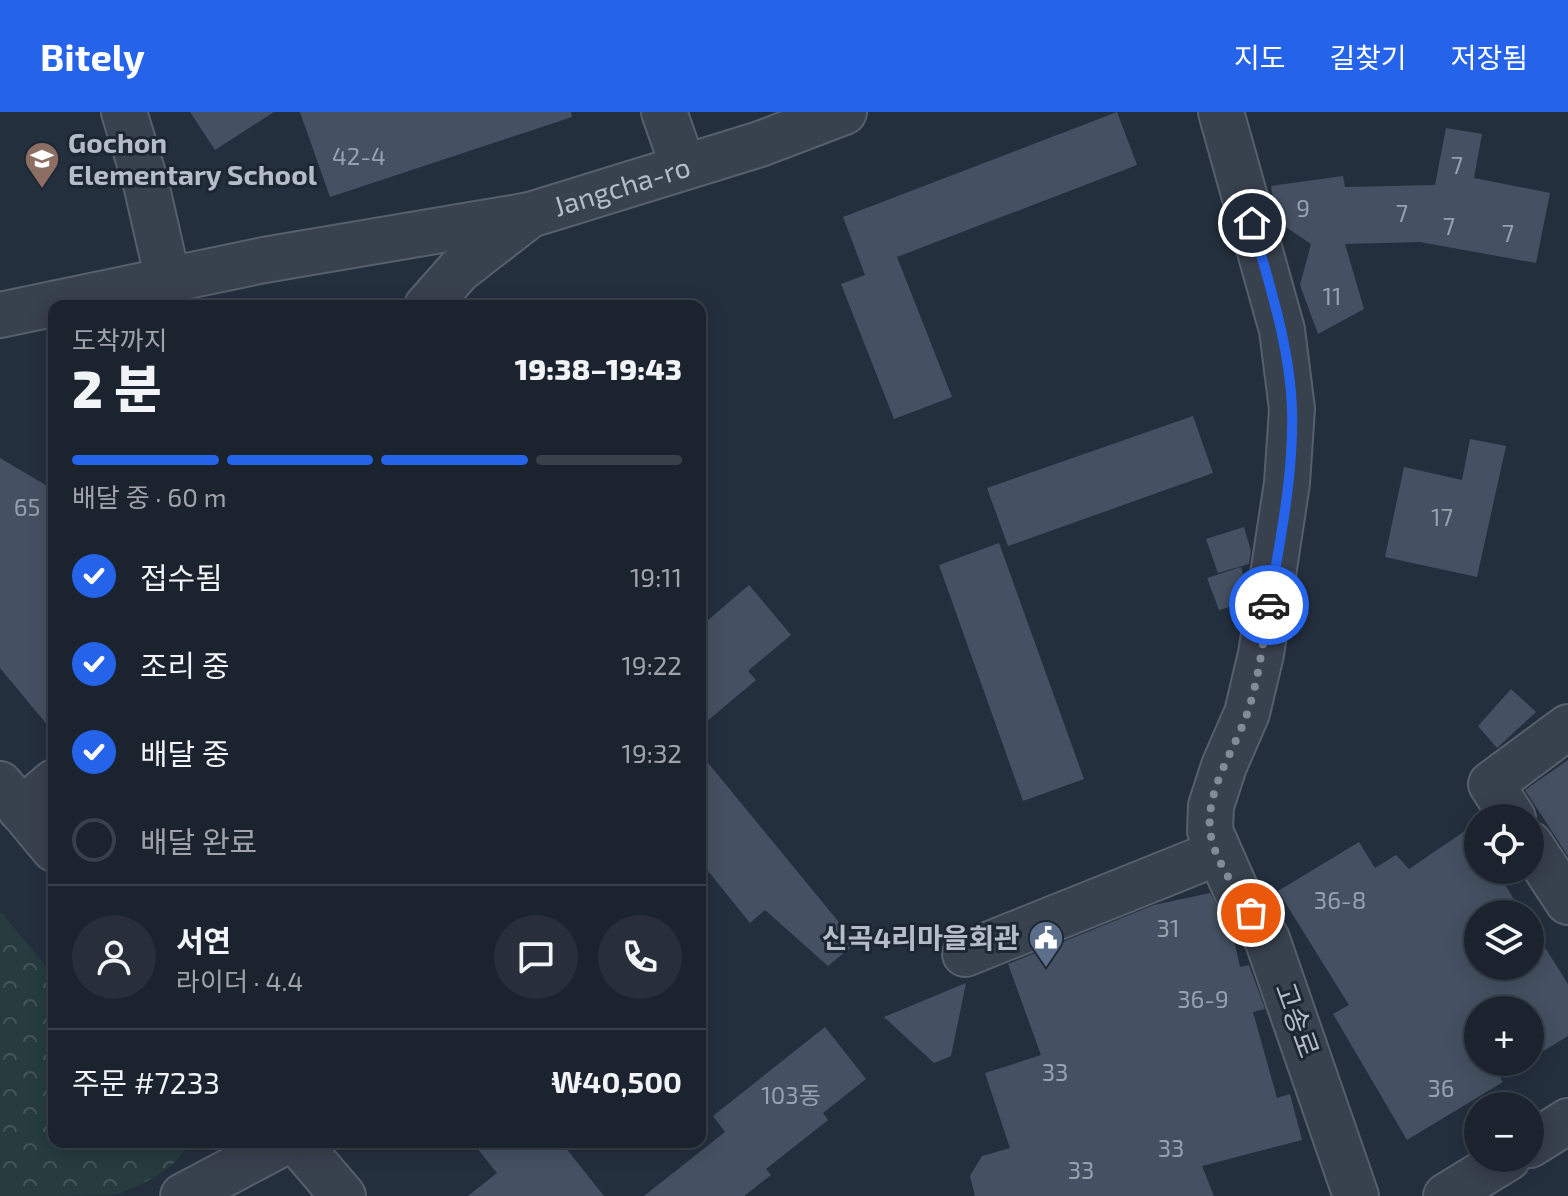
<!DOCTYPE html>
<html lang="ko">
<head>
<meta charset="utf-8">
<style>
  :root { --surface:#1b232e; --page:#282f3a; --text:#f1f3f6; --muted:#a0a4aa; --line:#39404a; --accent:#2563eb }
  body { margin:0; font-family:"Exo 2","Noto Sans KR",sans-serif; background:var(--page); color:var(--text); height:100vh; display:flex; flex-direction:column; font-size:30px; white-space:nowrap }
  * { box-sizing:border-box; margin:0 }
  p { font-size:26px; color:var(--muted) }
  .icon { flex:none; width:44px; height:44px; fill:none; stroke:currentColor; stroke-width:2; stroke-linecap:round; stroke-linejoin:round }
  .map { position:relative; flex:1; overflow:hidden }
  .panel { position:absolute; left:48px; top:188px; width:658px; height:848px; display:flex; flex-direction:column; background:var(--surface); border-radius:16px; box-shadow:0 4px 20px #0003,0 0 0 2px var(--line) }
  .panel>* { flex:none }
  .tools { position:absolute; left:1464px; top:692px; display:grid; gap:16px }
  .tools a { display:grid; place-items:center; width:80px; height:80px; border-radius:50%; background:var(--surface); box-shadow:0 4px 20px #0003,0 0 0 2px var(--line); font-size:40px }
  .pin { position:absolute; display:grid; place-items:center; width:68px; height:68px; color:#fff; margin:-34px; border:4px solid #fff; border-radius:50%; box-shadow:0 2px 8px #0007 }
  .courier { position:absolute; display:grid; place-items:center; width:80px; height:80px; margin:-40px; border:6px solid #2563eb; border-radius:50%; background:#fff; color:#222; box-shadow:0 2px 10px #0007 }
  .overview em { font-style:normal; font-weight:800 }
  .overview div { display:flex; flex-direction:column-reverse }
  .overview { display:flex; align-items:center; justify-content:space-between; height:136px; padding:0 24px }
  h1 { font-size:52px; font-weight:800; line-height:60px }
  .bar { display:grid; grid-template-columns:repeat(4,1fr); gap:12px 8px; align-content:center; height:96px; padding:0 24px }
  .bar i { height:10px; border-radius:6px; background:var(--line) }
  .bar .active { background:var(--accent) }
  .bar p { grid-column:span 4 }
  .line { display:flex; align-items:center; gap:20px; padding:0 24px; border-top:2px solid var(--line) }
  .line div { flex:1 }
  .round { display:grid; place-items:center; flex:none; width:84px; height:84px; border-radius:42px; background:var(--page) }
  ol { padding:0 24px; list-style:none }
  li { display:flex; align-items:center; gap:24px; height:88px }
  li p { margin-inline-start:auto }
  li .icon { padding:8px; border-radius:50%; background:var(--accent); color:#fff; stroke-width:4 }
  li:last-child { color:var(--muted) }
  li i { width:44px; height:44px; border:4px solid var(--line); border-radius:50% }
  header { display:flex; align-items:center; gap:48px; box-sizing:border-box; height:112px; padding:0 40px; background:var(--accent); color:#fff }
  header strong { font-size:38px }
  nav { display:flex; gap:44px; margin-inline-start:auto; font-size:28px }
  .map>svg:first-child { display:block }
</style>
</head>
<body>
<header>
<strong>Bitely</strong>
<nav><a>지도</a><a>길찾기</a><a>저장됨</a></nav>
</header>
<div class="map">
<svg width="1568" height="1084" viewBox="0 0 1568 1084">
  <defs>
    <pattern id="park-crowns" width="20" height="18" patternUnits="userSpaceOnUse" patternTransform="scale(2)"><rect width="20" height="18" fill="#263c3f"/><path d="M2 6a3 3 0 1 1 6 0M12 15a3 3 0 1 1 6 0" fill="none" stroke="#435659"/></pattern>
  </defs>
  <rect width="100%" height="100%" fill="#242f3e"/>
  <path fill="url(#park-crowns)" d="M 0,799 L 54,864 L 54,1030 L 187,1030 C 185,1053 135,1077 114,1083 C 94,1084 25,1084 0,1084 Z"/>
  <g fill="#455162">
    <polygon points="190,0 274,0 215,38"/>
    <polygon points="300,0 571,0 572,5 330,85"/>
    <polygon points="1117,0 1137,53 897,145 952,285 894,307 841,172 865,163 843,105"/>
    <polygon points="1446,16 1482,22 1474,66 1550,81 1536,151 1420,130 1345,132 1364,197 1318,222 1300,173 1311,132 1277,109 1271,74 1343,64 1345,75 1435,73"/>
    <polygon points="1193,304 1213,361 1008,434 987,376"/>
    <polygon points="1470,327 1506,334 1477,465 1385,445 1404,355 1462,368"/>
    <polygon points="0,346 54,378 54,621 0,556"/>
    <polygon points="1244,415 1251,439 1249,452 1218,461 1206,427"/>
    <polygon points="999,431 1084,667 1023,689 939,453"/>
    <polygon points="1241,455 1246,472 1244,491 1219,498 1207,466"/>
    <polygon points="749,473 791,523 748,559 756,568 700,615 700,515"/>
    <polygon points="1511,577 1536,600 1497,636 1478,614"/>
    <polygon points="700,641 856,831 828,854 765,798 750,811 700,749"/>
    <polygon points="1568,648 1568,744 1525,678"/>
    <polygon points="1478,710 1478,758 1497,758 1522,802 1478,802 1478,854 1530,854 1530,815 1534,818 1568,872 1568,924 1530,947 1530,898 1478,898 1478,950 1526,950 1500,966 1503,970 1407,1028 1333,902 1349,893 1278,779 1359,730 1375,756 1396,743 1409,757"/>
    <polygon points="1210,781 1232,819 1240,855 1249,853 1265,897 1253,900 1277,986 1290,982 1302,1028 1202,1054 1214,1084 975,1084 970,1064 982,1044 1010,1036 985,961 1041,943 1008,852 1154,793"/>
    <polygon points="966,871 951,944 934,951 884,905"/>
    <polygon points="825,915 866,967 823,1001 828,1008 766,1057 771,1063 744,1084 644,1084 725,1020 713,1004"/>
    <polygon points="472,1030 561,1030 604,1084 468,1084 497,1061"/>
  </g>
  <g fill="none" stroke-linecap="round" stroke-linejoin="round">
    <defs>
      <g id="minor">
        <polyline points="124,0 146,72 168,168"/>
        <polyline points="664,0 683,54"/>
        <polyline points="1221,0 1282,218 1292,297 1287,371 1261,542 1247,601 1224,654 1211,694 1210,719 1235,776 1267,827 1356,1084"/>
        <path id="s1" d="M 427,194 L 459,158 L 530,103 L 760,32 L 844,0"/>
        <polyline points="0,203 264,148 530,103"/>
        <polyline points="0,672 54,737"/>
        <polyline points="21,698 54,670"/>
        <polyline points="1513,706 1491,672 1568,615"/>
        <polyline points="1530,732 1568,790"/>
        <polyline points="965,842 1217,741"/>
        <polyline points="297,1030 343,1084"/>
        <polyline points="1530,1033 1568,1009"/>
        <polyline points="183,1084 285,1030"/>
        <polyline points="1446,1084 1508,1046"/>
      </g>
    </defs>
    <use href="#minor" stroke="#565f6c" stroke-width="48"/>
    <use href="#minor" stroke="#38414e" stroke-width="44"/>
  </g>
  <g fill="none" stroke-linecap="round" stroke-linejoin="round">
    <path stroke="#828b98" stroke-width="8" stroke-dasharray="0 14.4" d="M 1251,801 C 1236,777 1214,748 1210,719 C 1206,677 1234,639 1247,602 C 1259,567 1263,529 1269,493"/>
    <path stroke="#2563eb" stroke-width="10" d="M 1252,111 C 1269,172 1290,234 1292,297 C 1294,362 1280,429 1269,493"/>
  </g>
  <defs>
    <symbol id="school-pin" viewBox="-11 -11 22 30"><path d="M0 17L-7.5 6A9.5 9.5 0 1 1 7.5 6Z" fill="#8d6e63" stroke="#1d2633"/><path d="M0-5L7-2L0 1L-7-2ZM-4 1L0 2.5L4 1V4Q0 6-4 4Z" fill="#fff"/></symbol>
    <symbol id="civic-pin" viewBox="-11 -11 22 30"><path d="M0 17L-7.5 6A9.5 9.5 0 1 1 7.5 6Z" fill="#5c6f8a" stroke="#1d2633"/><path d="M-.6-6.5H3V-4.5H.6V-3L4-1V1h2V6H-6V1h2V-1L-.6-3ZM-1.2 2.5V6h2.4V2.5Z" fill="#fff"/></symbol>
  </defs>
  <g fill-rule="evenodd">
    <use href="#school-pin" x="22" y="27" width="40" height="54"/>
    <use href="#civic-pin" x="1026" y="806" width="40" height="54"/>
  </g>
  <g text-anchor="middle" stroke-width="6" stroke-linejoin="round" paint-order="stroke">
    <g font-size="24" fill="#98a1af">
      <text x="359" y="53">42-4</text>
      <text x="1457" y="62">7</text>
      <text x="1303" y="105">9</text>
      <text x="1402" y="110">7</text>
      <text x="1449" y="123">7</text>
      <text x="1508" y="130">7</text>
      <text x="1332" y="193">11</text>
      <text x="27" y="404">65</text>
      <text x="1442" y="414">17</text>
      <text x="1340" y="797">36-8</text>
      <text x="1168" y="825">31</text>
      <text x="1203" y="896">36-9</text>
      <text x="1055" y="969">33</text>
      <text x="1441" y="985">36</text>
      <text x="791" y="992">103동</text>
      <text x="1171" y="1045">33</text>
      <text x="1081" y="1067">33</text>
    </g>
    <g font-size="28" font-weight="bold" fill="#b4bcc9" stroke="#1d2633" text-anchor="start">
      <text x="68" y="41">Gochon<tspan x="68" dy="32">Elementary School</tspan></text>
      <text x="1020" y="836" text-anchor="end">신곡4리마을회관</text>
    </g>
    <g font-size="28" fill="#b4bcc9" stroke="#1d2633">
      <text dy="10" stroke="none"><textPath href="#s1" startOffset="234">Jangcha-ro</textPath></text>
      <text transform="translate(1297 908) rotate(70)" y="10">고송로</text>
    </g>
  </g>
</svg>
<div class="tools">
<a><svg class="icon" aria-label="locate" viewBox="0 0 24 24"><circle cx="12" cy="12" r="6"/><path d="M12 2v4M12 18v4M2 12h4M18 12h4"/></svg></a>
<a><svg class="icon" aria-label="layers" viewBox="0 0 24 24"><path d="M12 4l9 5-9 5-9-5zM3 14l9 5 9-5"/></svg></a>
<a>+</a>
<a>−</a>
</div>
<div class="pin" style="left:1251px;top:801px;background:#ea580c"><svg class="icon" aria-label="bag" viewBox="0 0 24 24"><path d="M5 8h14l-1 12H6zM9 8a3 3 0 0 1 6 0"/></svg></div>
<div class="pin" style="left:1252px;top:111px;background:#1f2937"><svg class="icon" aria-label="home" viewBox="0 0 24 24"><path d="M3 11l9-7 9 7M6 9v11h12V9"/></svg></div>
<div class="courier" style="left:1269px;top:493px"><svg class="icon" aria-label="car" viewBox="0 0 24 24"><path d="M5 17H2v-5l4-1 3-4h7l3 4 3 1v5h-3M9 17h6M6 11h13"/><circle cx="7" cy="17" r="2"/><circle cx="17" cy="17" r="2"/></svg></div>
<section class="panel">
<div class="overview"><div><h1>2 분</h1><p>도착까지</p></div><em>19:38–19:43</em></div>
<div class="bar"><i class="active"></i><i class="active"></i><i class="active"></i><i></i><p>배달 중 · 60 m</p></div>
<ol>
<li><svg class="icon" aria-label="check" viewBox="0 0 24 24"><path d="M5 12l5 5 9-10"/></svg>접수됨<p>19:11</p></li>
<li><svg class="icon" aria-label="check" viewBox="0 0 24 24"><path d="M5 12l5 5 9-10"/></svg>조리 중<p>19:22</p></li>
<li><svg class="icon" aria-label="check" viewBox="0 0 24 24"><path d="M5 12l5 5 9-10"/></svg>배달 중<p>19:32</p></li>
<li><i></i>배달 완료</li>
</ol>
<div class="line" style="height:144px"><a class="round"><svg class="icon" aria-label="person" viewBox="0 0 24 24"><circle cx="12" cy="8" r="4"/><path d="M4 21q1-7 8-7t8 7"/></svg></a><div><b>서연</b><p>라이더 · 4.4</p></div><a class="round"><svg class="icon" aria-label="chat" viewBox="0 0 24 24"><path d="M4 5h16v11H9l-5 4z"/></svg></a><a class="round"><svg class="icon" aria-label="phone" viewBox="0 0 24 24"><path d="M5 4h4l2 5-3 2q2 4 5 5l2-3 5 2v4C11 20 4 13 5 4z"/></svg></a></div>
<div class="line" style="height:104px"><div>주문 #7233</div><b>₩40,500</b></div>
</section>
</div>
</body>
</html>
